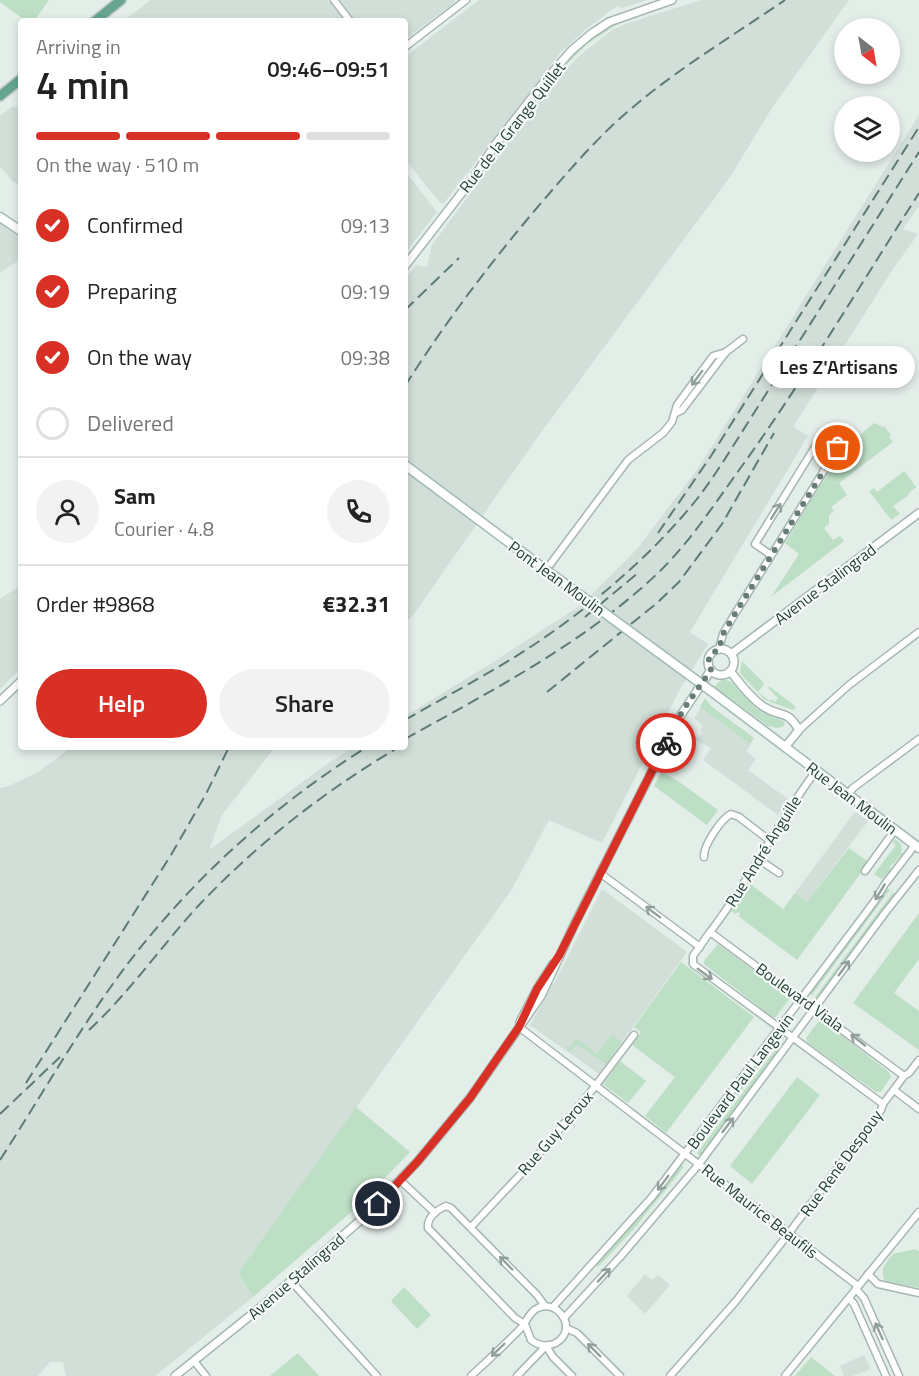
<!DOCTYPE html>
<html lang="en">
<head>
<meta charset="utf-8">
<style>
  :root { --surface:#fff; --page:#f2f2f2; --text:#222; --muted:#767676; --line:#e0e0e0; --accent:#d93025 }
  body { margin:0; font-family:"Titillium Web",sans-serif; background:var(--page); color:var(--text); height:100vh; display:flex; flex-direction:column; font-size:22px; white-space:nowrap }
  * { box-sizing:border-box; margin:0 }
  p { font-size:20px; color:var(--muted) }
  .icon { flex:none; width:33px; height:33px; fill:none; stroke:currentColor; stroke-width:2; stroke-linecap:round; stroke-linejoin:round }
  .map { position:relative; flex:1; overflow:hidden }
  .sheet { position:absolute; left:18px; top:18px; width:390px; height:732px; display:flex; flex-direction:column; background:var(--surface); border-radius:6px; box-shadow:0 3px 9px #0003 }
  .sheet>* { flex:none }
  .needle { width:39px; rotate:149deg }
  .fabs { position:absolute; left:834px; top:18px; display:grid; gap:12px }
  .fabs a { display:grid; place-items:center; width:66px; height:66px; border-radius:50%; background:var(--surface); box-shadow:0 3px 9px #0003; font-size:30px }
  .pin { position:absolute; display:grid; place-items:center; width:51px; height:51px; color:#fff; margin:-26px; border:3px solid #fff; border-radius:50%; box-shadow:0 2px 6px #0007 }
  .courier { position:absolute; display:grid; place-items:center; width:60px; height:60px; margin:-30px; border:4px solid #d93025; border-radius:50%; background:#fff; color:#222; box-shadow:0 2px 8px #0007 }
  .bubble { position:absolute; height:42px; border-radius:21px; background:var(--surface); box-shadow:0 3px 9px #0003; font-size:20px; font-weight:600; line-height:42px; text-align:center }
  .summary em { font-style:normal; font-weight:600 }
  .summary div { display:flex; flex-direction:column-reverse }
  .summary { display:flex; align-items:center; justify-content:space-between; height:102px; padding:0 18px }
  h1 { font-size:39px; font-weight:600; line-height:45px }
  .bar { display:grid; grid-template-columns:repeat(4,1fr); gap:9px 6px; align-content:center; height:72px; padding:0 18px }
  .bar i { height:8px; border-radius:4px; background:var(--line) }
  .bar .current { background:var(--accent) }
  .bar p { grid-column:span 4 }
  .line { display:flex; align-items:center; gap:15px; padding:0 18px; border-top:2px solid var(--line) }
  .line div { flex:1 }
  .round { display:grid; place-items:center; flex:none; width:63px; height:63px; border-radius:32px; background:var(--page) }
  ol { padding:0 18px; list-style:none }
  li { display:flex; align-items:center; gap:18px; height:66px }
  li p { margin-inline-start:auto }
  li .icon { padding:6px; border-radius:50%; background:var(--accent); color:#fff; stroke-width:4 }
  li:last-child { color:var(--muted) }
  li i { width:33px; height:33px; border:3px solid var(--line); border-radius:50% }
  .action { display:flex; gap:12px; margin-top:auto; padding:12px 18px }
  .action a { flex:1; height:69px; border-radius:36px; background:var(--accent); color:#fff; font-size:24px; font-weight:600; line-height:69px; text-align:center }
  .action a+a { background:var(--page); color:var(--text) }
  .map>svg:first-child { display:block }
</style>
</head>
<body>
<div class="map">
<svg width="919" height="1376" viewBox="0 0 919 1376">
  <rect width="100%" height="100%" fill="#e4eee9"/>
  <g fill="#d2ded8">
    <polygon points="151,0 328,0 344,21 123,21"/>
    <polygon points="340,0 454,0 455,2 405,40 405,21 356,21"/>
    <polygon points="479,0 647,0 622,8 618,5 584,31 561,52 444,203 440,203 405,159 405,57"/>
    <polygon points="701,0 849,0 772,108 730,177 534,442 414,614 405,623 405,280 416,265 427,267 432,245 520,126 558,78 579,56 612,30 628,23"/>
    <polygon points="12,107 21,107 20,185 12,181 0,166 0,116"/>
    <polygon points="919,115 919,206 903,229 918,234 893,269 793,427 808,436 690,632 708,644 679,691 602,843 549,820 512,889 238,1273 253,1297 155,1376 66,1376 63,1362 50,1362 38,1376 0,1376 0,788 9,786 38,772 69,749 67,747 275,747 222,815 209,850 330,762 354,747 405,747 405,716 487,666 581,605 637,549 699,467"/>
    <polygon points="405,171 437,212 405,253"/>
    <polygon points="0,223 21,237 21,259 0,273"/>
    <polygon points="21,585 21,668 0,689 0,599"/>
    <polygon points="701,707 751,745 746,751 756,759 748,770 788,799 778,815 703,760 711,748 685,735 686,732 698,738 703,733 700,730 703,726 694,718"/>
    <polygon points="855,812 868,821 807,902 795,893"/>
    <polygon points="602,889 687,952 599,1074 530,1025 560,972"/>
    <polygon points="645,1274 652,1280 658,1275 670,1285 645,1314 627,1296"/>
    <polygon points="864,1355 871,1369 852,1376 844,1376 840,1366"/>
  </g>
  <g fill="#bddfc5">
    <polygon points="0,0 49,0 34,21 26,21 0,2"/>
    <path d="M 620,20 L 621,22 L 587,44 L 560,71 L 498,150 L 464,198 L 450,214 C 476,179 500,143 527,109 C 554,75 580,39 620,20 Z"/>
    <path d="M 874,423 L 883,427 L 884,426 L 891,435 L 889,437 L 893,442 L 839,483 L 847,495 L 831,507 L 834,511 L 829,515 L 829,524 L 824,528 L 833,540 L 840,536 L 844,541 L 771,597 L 799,554 L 785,543 C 812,500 835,454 874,423 Z"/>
    <polygon points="904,471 916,487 908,494 909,495 893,506 900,514 891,520 869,491 874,488 877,492"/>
    <polygon points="742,661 763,682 764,685 758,692 770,701 772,699 775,702 778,698 768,688 769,686 796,707 793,710 765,700 740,673"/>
    <polygon points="722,679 732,682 753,705 762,712 782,720 785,723 784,726 778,728 768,726 714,687"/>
    <polygon points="705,698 711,706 754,738 750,744 700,707"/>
    <polygon points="661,772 678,781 718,810 707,825 654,786"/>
    <polygon points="895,839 901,844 902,854 890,867 891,869 884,878 881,879 874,874 896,845 893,842"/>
    <polygon points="849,848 869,862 797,960 738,916 740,914 738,912 735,914 731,911 749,883 783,909 795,893 807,902"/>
    <polygon points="886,887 890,890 812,995 810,993 873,908"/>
    <polygon points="893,892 897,896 881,914 817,999 815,997"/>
    <polygon points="919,913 919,959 894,993 919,1011 919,1050 853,1003"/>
    <polygon points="718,944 788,996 789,999 776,1017 772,1017 704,964 704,961"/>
    <polygon points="681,962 754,1017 666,1133 645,1116 675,1077 632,1045 641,1032 634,1027"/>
    <polygon points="823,1021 889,1072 891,1077 881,1092 876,1092 808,1043 806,1038 818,1022"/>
    <polygon points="612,1035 622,1042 606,1064 577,1044 570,1052 568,1050 576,1038 597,1054"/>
    <polygon points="776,1038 779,1040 695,1152 692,1150"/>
    <polygon points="781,1042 784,1044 700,1156 697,1153"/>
    <polygon points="620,1061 646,1081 628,1103 603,1084"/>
    <polygon points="797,1077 820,1095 752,1184 730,1166"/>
    <polygon points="356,1107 410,1152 357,1207 253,1297 238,1273"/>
    <polygon points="680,1165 684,1167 633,1230 598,1267 596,1265 630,1227"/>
    <path d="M 915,1249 L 919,1251 L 919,1288 L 885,1281 C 879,1269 886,1263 893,1254 Z"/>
    <polygon points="404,1287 431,1315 417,1329 391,1301"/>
    <polygon points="298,1353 319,1376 270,1376"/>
    <polygon points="811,1357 835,1376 795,1376"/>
  </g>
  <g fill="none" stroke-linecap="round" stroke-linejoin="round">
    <defs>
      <g id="minor">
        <polyline points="334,0 350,21"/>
        <polyline points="405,47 466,0"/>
        <polyline points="676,413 682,410 726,352"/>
        <polyline points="546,570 628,460 663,433 672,422 677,405 713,356 726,352 743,339"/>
        <polyline points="719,649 723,634 733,617 838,448 821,437 755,544 771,555"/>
        <polyline points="799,730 849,685 919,632"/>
        <polyline points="848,794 853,788 919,739"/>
        <path d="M 704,857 C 703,846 721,819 731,814 L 739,817 L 769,840"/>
        <polyline points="758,859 779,873"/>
        <polyline points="865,871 895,830"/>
        <polyline points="600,873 700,947"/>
        <path d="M 710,932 C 750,881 777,822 816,771"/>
        <polyline points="519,1027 858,1286"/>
        <polyline points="894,1090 919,1109"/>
        <polyline points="883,1104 693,964 693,956 710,932 904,1076"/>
        <polyline points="401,1181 435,1213"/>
        <polyline points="471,1227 532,1162 593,1089 634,1035"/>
        <polyline points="868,1274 878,1284 919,1293"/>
        <polyline points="291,1281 377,1376"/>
        <polyline points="856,1289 864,1298 899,1376"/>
        <polyline points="849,1298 854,1304 886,1376"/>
        <polyline points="553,1307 652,1197 874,902 885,884 915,845"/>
        <polyline points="564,1318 621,1256 699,1164 885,913 919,870"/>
        <path d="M 525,1324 L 515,1318 L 428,1228 C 427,1217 437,1210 446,1206 L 451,1208 L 537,1295 L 545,1306"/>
        <polyline points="566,1328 577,1333 620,1376"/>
        <polyline points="546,1346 553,1357 572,1376"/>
        <polyline points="194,1361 206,1376"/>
        <path d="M 471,1376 C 488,1360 506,1344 522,1327 C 527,1321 529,1313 536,1309 C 544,1304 555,1306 561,1314 C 577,1333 552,1356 531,1340 L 525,1324"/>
        <polyline points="517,1376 546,1346"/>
        <polyline points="670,1376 736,1301 786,1237 881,1110 883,1104 904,1076 909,1073 919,1060"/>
        <polyline points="785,1376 919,1212"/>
      </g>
      <g id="tertiary">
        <polyline points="405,266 474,177 495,145 548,77 572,50 591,34 609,22 672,0"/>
        <circle cx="721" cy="662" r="13"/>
        <polyline points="731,654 919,513"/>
        <path d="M 730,671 C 740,683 750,698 764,707 C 781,718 786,708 799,730 L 785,747"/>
        <polyline points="0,701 21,681"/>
        <polyline points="520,1022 537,989 553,964"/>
        <polyline points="175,1376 261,1307 363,1218 418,1161 470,1098 541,996 575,923 679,718 711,670"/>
      </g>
      <g id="secondary">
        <polyline points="0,217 21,231"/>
        <polyline points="405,465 546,570"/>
        <polyline points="711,691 919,848"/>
      </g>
      <g id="primary">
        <polyline points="95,21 121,0"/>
        <polyline points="0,96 21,79"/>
      </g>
    </defs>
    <use href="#minor" stroke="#a6b6b0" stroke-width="9"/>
    <use href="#tertiary" stroke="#a6b6b0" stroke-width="10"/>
    <use href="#secondary" stroke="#a2bab1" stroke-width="11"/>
    <use href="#primary" stroke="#c1cac7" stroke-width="12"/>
    <use href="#minor" stroke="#fff" stroke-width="6"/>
    <use href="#tertiary" stroke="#fff" stroke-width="7"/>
    <use href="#secondary" stroke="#fff" stroke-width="8"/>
    <use href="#primary" stroke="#68a492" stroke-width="9"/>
    <g stroke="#5e7b72" stroke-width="2" stroke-dasharray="12 6" stroke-linecap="butt">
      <polyline points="405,310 459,258"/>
      <path d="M 405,386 C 446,321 491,262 541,203 C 568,172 594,141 625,114 C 674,71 731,37 785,0"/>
      <polyline points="658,533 711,456 919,127"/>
      <polyline points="585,617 638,573"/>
      <polyline points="547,692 657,603 679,582 722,524 774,433"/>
      <path d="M 405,720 C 448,695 493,672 535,644 C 593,605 653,554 697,499 C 711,481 723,462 735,443 L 919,152"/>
      <path d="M 405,739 C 493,690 584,643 658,573 C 691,541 715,503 742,466 C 805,378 861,284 919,193"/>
      <path d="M 89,1030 C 130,992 162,945 200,904 C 259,842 326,790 399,747"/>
      <polyline points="26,1083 171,855 206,794 229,747"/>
      <polyline points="0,1114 60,1057"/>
      <path d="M 0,1160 C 42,1095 80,1027 126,966 C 193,878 274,805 367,747"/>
    </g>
    <defs>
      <polyline id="secondary-bridge" points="546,570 711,691"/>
    </defs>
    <use href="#secondary-bridge" stroke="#a2bab1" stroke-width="11" stroke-linecap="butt"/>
    <use href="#secondary-bridge" stroke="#fff" stroke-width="8"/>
  </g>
  <defs><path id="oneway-shaft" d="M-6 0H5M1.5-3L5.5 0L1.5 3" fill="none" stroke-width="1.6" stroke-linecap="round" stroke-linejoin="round" transform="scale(1.5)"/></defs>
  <g stroke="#91a09b">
    <use href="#oneway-shaft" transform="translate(697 378) rotate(126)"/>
    <use href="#oneway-shaft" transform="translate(776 511) rotate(-58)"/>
    <use href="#oneway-shaft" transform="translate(880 892) rotate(121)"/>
    <use href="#oneway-shaft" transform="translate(653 912) rotate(-143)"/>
    <use href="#oneway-shaft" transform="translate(844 968) rotate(-54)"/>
    <use href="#oneway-shaft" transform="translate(705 974) rotate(36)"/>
    <use href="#oneway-shaft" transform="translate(858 1040) rotate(-142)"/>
    <use href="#oneway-shaft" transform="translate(728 1125) rotate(-52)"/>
    <use href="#oneway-shaft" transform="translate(663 1183) rotate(127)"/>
    <use href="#oneway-shaft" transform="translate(506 1263) rotate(-134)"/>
    <use href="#oneway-shaft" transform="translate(604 1275) rotate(-47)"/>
    <use href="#oneway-shaft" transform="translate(879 1331) rotate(-114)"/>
    <use href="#oneway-shaft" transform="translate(498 1350) rotate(136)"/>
    <use href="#oneway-shaft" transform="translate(594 1350) rotate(-135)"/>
  </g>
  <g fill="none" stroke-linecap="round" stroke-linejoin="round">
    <polyline stroke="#677d75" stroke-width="6" stroke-dasharray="0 10.8" points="666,743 683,710 711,670 708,663 710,655 719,649 723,634 733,617 838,448"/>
    <polyline stroke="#d93025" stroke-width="8" points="378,1204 418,1161 470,1098 519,1027 537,989 560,954 666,743"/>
  </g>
  <g text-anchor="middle" stroke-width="4.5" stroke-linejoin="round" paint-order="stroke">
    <g font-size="16" fill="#234037" stroke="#f5faf7">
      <text transform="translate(512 127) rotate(-52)" y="6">Rue de la Grange Quillet</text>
      <text transform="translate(557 578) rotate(36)" y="6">Pont Jean Moulin</text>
      <text transform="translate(825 584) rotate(-37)" y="6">Avenue Stalingrad</text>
      <text transform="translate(852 798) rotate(37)" y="6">Rue Jean Moulin</text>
      <text transform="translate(763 851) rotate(-58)" y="6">Rue André Anguille</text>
      <text transform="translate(800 997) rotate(36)" y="6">Boulevard Viala</text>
      <text transform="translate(740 1081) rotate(-53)" y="6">Boulevard Paul Langevin</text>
      <text transform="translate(555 1133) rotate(-49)" y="6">Rue Guy Leroux</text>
      <text transform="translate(841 1163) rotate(-54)" y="6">Rue René Despouy</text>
      <text transform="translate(760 1211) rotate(38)" y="6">Rue Maurice Beaufils</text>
      <text transform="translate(296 1276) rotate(-41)" y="6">Avenue Stalingrad</text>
    </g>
  </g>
</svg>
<div class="fabs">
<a><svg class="needle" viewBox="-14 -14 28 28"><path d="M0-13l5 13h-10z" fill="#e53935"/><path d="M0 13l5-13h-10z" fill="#767676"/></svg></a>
<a><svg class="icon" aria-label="layers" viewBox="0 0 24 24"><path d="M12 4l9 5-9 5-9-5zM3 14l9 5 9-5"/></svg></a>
</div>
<div class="pin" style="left:838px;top:448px;background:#ea580c"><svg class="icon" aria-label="bag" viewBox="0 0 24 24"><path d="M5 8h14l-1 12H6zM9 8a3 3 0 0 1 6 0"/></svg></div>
<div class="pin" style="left:378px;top:1204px;background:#1f2937"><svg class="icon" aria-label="home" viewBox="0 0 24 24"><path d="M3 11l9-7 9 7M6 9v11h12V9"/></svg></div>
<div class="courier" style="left:666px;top:743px"><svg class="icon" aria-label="bike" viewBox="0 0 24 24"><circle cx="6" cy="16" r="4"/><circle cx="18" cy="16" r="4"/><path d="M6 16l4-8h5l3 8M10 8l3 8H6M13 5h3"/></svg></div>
<div class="bubble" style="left:762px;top:346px;width:153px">Les Z'Artisans</div>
<section class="sheet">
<div class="summary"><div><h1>4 min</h1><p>Arriving in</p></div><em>09:46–09:51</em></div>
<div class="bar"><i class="current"></i><i class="current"></i><i class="current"></i><i></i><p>On the way · 510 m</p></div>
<ol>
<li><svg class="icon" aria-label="check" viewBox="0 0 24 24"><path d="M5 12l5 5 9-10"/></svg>Confirmed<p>09:13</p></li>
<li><svg class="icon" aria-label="check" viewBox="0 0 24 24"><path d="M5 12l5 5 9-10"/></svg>Preparing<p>09:19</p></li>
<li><svg class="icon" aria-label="check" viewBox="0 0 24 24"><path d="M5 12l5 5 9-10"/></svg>On the way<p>09:38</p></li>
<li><i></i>Delivered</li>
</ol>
<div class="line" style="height:108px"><a class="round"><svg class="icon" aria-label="person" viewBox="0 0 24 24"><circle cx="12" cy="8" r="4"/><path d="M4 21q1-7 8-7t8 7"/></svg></a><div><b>Sam</b><p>Courier · 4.8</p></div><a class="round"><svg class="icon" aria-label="phone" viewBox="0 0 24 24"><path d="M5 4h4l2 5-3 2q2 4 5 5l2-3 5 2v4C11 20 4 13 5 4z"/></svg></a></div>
<div class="line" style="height:78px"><div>Order #9868</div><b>€32.31</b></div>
<div class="action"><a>Help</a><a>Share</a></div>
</section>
</div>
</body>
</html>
